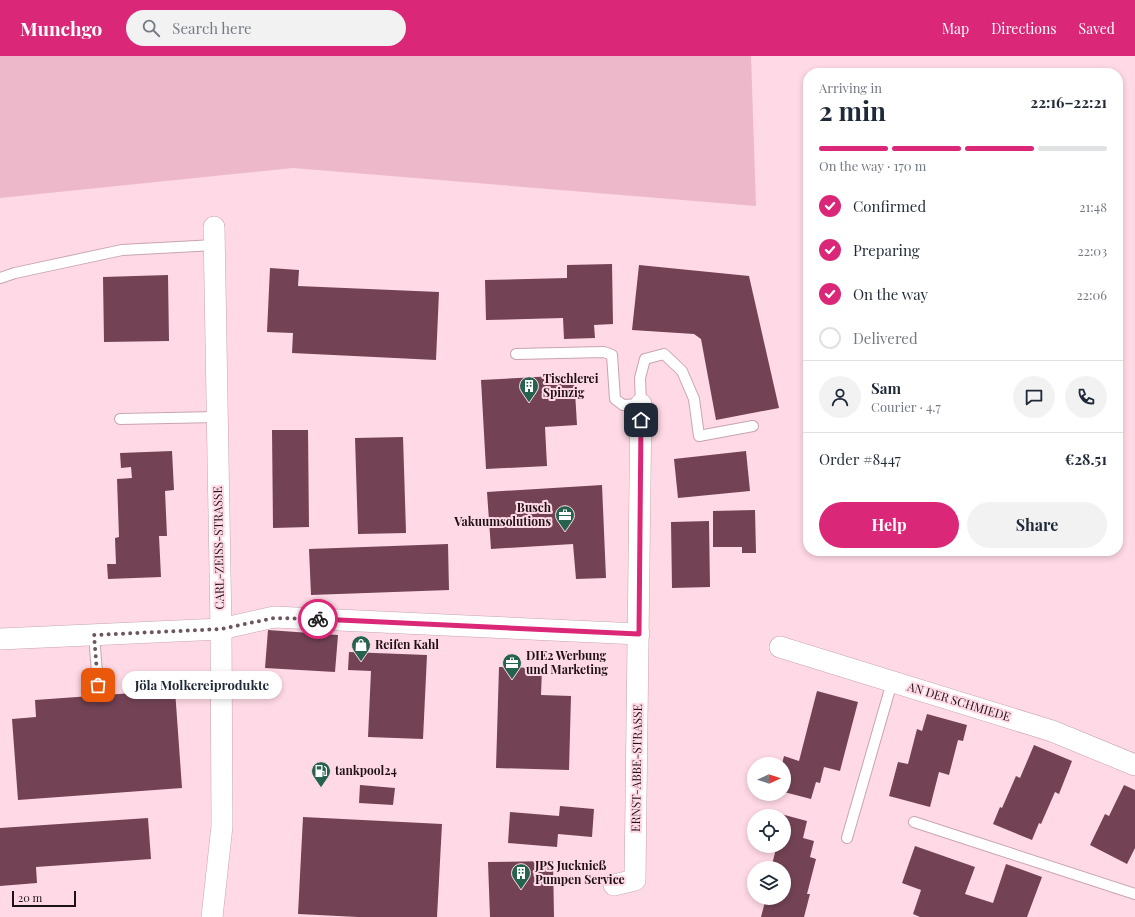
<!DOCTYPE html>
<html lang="en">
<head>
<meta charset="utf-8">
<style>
  :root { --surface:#fff; --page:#f2f2f3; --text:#1f2937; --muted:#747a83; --line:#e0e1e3; --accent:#db2777 }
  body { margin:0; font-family:"Playfair Display",serif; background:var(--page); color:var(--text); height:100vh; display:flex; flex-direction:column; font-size:15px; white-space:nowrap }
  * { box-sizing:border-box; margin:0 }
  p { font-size:13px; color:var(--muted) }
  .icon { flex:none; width:22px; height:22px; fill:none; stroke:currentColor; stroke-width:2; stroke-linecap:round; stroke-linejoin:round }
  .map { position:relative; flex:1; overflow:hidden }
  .details { position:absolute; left:803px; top:12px; width:320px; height:488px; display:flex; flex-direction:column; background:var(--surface); border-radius:16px; box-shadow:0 2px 6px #0003 }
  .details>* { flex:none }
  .needle { width:26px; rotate:87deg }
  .tools { position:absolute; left:747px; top:701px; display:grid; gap:8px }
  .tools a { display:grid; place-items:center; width:44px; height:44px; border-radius:50%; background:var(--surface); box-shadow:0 2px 6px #0003; font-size:20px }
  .scale { position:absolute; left:12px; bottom:10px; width:64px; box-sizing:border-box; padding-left:4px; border:2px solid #1e1116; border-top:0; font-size:11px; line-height:14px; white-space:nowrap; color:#1e1116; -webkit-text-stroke:3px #ffd9e5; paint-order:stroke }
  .pin { position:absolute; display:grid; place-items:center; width:34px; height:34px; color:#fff; margin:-17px; border-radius:8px; box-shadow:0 2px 6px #0006 }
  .courier { position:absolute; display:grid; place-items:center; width:40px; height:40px; margin:-20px; border:3px solid #db2777; border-radius:50%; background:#fff; color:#222; box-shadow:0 1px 5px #0007 }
  .bubble { position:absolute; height:28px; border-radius:14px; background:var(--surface); box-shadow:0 2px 6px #0003; font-size:13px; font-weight:700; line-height:28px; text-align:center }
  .overview em { font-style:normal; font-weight:700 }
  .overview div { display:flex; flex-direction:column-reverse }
  .overview { display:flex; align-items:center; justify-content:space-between; height:68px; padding:0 16px }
  h1 { font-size:26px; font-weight:700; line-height:30px }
  .bar { display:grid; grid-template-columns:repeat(4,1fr); gap:6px 4px; align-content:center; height:48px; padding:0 16px }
  .bar i { height:5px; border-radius:3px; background:var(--line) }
  .bar .current { background:var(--accent) }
  .bar p { grid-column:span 4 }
  .line { display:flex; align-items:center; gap:10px; padding:0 16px; border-top:1px solid var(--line) }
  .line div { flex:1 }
  .round { display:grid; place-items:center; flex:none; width:42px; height:42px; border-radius:21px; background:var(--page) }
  ol { padding:0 16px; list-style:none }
  li { display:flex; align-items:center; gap:12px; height:44px }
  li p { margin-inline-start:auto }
  li .icon { padding:4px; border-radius:50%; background:var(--accent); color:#fff; stroke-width:4 }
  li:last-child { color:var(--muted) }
  li i { width:22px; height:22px; border:2px solid var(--line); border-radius:50% }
  .cta { display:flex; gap:8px; margin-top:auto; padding:8px 16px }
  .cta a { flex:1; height:46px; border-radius:24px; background:var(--accent); color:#fff; font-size:16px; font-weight:700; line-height:46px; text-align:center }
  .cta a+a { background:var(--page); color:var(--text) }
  header { display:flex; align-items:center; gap:24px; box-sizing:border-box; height:56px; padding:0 20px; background:var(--accent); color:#fff }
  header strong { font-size:19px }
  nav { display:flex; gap:22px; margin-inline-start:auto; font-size:14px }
  .search { width:280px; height:36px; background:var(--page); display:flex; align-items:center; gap:10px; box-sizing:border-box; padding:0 14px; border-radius:22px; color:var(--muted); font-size:15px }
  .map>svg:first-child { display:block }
</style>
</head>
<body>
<header>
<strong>Munchgo</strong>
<div class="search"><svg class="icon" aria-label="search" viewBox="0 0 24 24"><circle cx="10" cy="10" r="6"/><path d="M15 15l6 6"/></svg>Search here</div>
<nav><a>Map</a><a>Directions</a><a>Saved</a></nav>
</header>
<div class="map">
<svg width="1135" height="861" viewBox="0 0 1135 861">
  <rect width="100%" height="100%" fill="#ffd9e5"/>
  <polygon fill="#eeb8cb" points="0,0 751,0 756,150 293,112 0,142"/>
  <g fill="#734355">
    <polygon points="612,208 613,268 594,269 595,282 564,283 563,262 486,264 485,224 567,222 567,209"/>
    <polygon points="639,209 749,220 779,352 716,364 701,283 694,278 632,274"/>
    <polygon points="270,212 299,214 298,230 439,236 436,304 292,297 293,277 267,276"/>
    <polygon points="168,219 169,285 104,286 103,221"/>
    <polygon points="574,319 577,369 545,371 547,410 486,413 481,324"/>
    <polygon points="272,374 308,374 309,471 273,472"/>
    <polygon points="403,381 406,477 358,478 355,382"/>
    <polygon points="172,395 174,434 165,435 167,480 159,480 161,521 108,523 107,508 116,508 115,482 119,481 117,423 132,422 131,411 121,412 120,397"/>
    <polygon points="746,395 750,435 678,442 674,403"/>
    <polygon points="602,429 606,522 576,523 573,488 491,493 487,436"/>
    <polygon points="755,454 756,497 742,497 742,491 713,491 713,455"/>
    <polygon points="709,465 710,531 672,532 671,466"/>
    <polygon points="448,488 449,534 311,539 309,493"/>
    <polygon points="268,574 338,579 335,616 265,612"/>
    <polygon points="349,596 427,599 423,683 368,681 371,615 348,614"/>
    <polygon points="499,611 542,612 541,639 571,640 569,714 496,712"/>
    <polygon points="175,634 182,732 18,744 12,663 36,661 35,644"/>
    <polygon points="817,635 858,646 840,715 824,711 820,727 816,726 811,743 784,736 784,708 782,708 784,700 799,705"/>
    <polygon points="927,658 967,669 963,685 958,684 949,719 939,716 930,751 889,740 898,706 908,708 917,673 922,675"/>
    <polygon points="1034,689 1072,705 1059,738 1055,736 1041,768 1039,767 1032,784 993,768 1000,751 1002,752 1016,720 1020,722"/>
    <polygon points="360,729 395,732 393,749 359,747"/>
    <polygon points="1124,729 1135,734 1135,792 1127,808 1090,789 1105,758 1109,760"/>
    <polygon points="560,750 594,753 592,781 558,778 557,791 508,787 510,756 559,760"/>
    <polygon points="766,754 807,765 803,782 814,785 810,801 816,803 807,838 810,838 804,861 761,861 766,842 784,842 784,812 771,812 776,793 768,790 784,790 784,760 765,760"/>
    <polygon points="303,761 442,768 437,861 358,861 298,858"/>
    <polygon points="148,762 151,803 36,811 37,827 0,830 0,772"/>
    <polygon points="915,790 975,811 965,838 993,847 1006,808 1042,821 1027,861 920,861 913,858 921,834 902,827"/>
    <polygon points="553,805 554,861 490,861 488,806"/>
  </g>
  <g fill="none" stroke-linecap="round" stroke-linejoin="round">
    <defs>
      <g id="service">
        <polyline points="0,222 15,217 122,194 215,189"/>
        <polyline points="516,298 604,296 612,299 615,343 623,349 641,348 640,322 645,303 664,298 682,315 694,343 699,380 753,370"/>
        <polyline points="120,363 217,361"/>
        <polyline points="94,579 98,629"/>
        <polyline points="914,766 1135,838"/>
        <polyline points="847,782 892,626"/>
      </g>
      <g id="minor">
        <polyline points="0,583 221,573 274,561 639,578"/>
        <polyline points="780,591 1052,675 1135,709"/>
        <polyline points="614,829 635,824 641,348"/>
        <polyline points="212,861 222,770 221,573 214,171"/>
      </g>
    </defs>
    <use href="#service" stroke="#c8a4b0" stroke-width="12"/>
    <use href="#minor" stroke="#c8a4b0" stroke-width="22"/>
    <use href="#service" stroke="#fff" stroke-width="10"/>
    <use href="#minor" stroke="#fff" stroke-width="21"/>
  </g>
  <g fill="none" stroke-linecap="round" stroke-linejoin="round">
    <polyline stroke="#6d575e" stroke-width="4" stroke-dasharray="0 7.2" points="98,629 94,579 221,573 274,562 318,563"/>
    <polyline stroke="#db2777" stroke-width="5" points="318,563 639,578 641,364"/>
  </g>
  <defs>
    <symbol id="building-pin" viewBox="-11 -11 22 30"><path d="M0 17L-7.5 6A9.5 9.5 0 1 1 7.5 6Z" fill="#26634f" stroke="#ffd9e5"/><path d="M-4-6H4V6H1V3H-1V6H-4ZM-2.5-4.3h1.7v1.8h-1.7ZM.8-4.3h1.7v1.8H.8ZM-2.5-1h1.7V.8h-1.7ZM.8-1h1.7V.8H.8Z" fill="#fff"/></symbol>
    <symbol id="office-pin" viewBox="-11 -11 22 30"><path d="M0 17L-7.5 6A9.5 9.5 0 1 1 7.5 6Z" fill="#26634f" stroke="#ffd9e5"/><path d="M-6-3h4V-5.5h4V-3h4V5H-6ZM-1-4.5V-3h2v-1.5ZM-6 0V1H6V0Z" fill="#fff"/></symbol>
    <symbol id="shop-pin" viewBox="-11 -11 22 30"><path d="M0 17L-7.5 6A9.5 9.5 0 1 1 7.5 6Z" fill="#26634f" stroke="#ffd9e5"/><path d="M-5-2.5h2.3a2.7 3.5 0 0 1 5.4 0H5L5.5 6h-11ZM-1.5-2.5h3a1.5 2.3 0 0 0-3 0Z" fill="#fff"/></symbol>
    <symbol id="fuel-pin" viewBox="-11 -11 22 30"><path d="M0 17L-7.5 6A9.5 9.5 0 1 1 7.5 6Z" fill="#26634f" stroke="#ffd9e5"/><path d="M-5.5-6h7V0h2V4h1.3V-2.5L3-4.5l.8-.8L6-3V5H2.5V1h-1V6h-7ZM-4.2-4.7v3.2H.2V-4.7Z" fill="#fff"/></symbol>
  </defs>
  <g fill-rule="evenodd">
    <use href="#building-pin" x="518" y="319" width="22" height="30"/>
    <use href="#office-pin" x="554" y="448" width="22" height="30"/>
    <use href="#shop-pin" x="350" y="578" width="22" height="30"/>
    <use href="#office-pin" x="501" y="596" width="22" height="30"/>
    <use href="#fuel-pin" x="310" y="704" width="22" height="30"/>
    <use href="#building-pin" x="510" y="806" width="22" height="30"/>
  </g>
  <g text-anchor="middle" stroke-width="4" stroke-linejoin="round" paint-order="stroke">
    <g font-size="12" font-weight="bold" fill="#1e1116" stroke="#ffd9e5" text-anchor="start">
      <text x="543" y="327">Tischlerei<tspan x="543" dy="14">Spinzig</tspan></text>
      <text x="551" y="456" text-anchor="end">Busch<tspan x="551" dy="14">Vakuumsolutions</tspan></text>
      <text x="375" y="593">Reifen Kahl</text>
      <text x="526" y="604">DIE2 Werbung<tspan x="526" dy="14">und Marketing</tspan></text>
      <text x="335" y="719">tankpool24</text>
      <text x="535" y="814">JPS Jucknieß<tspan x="535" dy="14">Pumpen Service</tspan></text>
    </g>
    <g font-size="12" fill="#1e1116" stroke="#ffd9e5">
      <text transform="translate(219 492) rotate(-91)" y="4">CARL-ZEISS-STRASSE</text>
      <text transform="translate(959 646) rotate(17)" y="4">AN DER SCHMIEDE</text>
      <text transform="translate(637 712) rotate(-89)" y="4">ERNST-ABBE-STRASSE</text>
    </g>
  </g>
</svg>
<div class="tools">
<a><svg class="needle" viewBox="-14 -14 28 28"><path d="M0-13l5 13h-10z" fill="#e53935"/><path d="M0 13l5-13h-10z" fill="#747a83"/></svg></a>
<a><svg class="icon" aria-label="locate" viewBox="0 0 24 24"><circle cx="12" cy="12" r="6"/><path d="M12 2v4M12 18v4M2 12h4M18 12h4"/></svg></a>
<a><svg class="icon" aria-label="layers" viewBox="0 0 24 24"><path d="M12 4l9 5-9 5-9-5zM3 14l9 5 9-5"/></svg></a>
</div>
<div class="scale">20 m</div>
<div class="pin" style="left:98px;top:629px;background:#ea580c"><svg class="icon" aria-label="bag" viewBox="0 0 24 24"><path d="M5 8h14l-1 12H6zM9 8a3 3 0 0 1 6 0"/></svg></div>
<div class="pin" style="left:641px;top:364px;background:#1f2937"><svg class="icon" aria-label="home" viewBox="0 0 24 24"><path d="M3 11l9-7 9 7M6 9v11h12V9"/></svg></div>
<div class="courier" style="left:318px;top:563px"><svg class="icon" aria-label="bike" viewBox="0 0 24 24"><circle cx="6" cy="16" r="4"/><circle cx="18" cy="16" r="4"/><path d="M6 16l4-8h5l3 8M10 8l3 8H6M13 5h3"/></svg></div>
<div class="bubble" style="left:122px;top:615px;width:160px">Jöla Molkereiprodukte</div>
<section class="details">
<div class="overview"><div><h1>2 min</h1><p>Arriving in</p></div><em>22:16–22:21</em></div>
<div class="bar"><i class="current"></i><i class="current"></i><i class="current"></i><i></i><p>On the way · 170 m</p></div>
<ol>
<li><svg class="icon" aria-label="check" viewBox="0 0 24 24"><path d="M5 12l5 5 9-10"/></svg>Confirmed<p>21:48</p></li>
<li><svg class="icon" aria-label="check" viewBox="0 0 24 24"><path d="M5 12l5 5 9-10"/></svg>Preparing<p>22:03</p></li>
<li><svg class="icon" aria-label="check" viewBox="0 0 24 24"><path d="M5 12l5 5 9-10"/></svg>On the way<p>22:06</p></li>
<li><i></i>Delivered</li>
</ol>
<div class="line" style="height:72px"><a class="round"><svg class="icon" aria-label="person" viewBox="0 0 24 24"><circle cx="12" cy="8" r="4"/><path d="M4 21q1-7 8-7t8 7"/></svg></a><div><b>Sam</b><p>Courier · 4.7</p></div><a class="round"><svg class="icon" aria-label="chat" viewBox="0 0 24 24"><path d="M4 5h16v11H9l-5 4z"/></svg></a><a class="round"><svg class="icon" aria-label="phone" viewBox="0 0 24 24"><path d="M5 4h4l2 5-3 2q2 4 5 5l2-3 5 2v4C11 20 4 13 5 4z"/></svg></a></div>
<div class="line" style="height:52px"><div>Order #8447</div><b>€28.51</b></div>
<div class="cta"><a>Help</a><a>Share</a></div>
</section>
</div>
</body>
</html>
